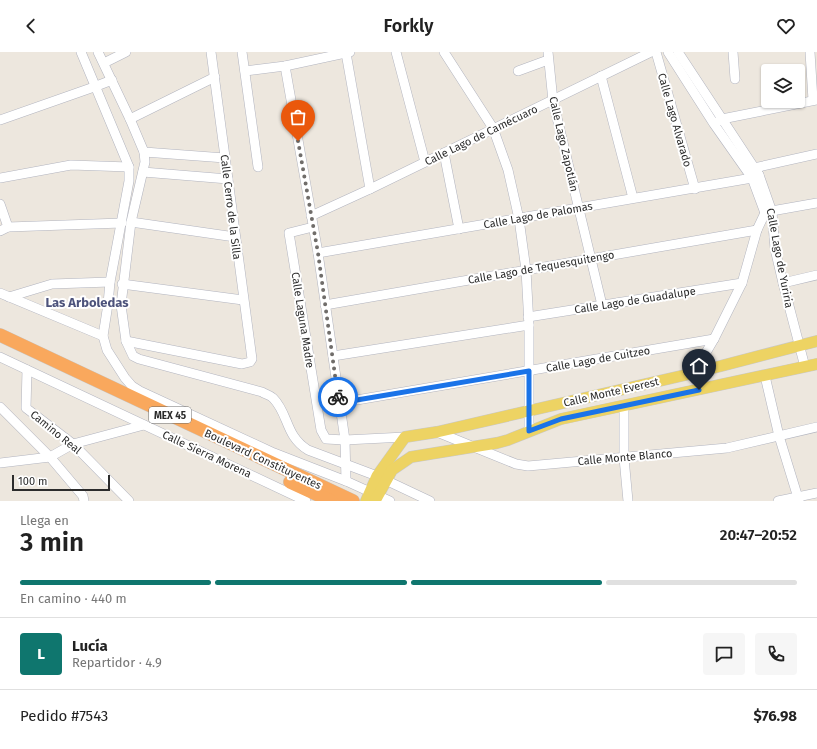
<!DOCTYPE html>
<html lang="es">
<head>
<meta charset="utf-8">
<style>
  :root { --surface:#fff; --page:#f6f6f6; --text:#222; --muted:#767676; --line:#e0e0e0; --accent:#0f766e }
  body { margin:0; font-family:"Fira Sans",sans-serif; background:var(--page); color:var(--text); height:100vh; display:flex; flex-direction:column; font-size:15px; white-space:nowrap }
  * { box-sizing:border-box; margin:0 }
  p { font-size:13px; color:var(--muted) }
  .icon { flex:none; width:22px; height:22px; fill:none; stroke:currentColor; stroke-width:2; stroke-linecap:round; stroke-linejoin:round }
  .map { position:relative; height:449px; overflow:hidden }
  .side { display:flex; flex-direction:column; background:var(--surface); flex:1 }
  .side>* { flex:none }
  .buttons { position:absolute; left:761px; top:12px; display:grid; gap:8px }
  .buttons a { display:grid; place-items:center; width:44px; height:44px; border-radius:4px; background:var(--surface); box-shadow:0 1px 3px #0004; font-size:20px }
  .scale { position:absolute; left:12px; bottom:10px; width:98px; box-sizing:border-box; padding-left:4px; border:2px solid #2c2c2c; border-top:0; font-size:11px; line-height:14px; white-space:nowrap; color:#2c2c2c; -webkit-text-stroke:3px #fff; paint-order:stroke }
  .pin { position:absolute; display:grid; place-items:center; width:34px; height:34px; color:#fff; margin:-41px -17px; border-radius:50% 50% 50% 0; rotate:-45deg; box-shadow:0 0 4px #0007 }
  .pin .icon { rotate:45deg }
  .courier { position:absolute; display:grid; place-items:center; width:40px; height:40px; margin:-20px; border:3px solid #1a73e8; border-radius:50%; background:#fff; color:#222; box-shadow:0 1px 5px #0007 }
  .overview em { font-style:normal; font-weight:600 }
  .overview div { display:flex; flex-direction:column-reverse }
  .overview { display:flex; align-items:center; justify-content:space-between; height:68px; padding:0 20px }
  h1 { font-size:26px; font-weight:600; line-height:30px }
  .bar { display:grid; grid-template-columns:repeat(4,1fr); gap:6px 4px; align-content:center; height:48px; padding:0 20px }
  .bar i { height:5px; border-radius:3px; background:var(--line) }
  .bar .selected { background:var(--accent) }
  .bar p { grid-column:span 4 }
  .line { display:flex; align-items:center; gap:10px; padding:0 20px; border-top:1px solid var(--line) }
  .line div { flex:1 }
  .round { display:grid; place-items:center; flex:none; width:42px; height:42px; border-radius:4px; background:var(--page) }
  header { display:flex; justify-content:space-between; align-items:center; height:52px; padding:0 20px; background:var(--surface); font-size:18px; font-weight:600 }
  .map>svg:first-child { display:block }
</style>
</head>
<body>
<header><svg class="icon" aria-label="back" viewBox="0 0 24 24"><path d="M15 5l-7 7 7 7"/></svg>Forkly<svg class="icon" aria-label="heart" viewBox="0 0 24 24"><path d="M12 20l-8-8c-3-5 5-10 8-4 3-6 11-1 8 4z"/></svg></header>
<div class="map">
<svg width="817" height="449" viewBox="0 0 817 449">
  <rect width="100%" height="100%" fill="#ede7de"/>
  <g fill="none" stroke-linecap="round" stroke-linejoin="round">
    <defs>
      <g id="minor">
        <polyline points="81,0 129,115 129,129 110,230 108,252 103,284 107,298 125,326 132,334 140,339 274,401 346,429 390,449"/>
        <path d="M 98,0 L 130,67 L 144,100 L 145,110 L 131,170 L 121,253 L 126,289 L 133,304 L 139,307 L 262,340 C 265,342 270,343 273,346 C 289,362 285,384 308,398 L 377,424 L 430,449"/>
        <polyline points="242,0 258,115"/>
        <polyline points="396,0 425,110"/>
        <polyline points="444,0 493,76 508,118 519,167 526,218 529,273 529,379"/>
        <polyline points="548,0 553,49 602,253"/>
        <polyline points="656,0 695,137"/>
        <polyline points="668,0 714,72 752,126 765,161"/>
        <polyline points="678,0 759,123 772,160 775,197 783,231 805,315"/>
        <polyline points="733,0 735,27"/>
        <polyline points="810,0 813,48"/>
        <polyline points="346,1 370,137"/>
        <polyline points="104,11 126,0"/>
        <polyline points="285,14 318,201 345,388 346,429"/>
        <polyline points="245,19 285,14 350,0"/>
        <polyline points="518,19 548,8"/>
        <polyline points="601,24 633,146"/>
        <polyline points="130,67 215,25"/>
        <polyline points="0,68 94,35 112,28"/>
        <polyline points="717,70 722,67 817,48"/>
        <polyline points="144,100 225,106"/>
        <polyline points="444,101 459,177"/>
        <polyline points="754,116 817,102"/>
        <polyline points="143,120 228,127"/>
        <polyline points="0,126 71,113 129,115"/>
        <polyline points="0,152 8,175"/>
        <polyline points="766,160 817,151"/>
        <polyline points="311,164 370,137 651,0"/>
        <polyline points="131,170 235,185"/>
        <polyline points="313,175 289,181 321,378 326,387 345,388 405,385"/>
        <polyline points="0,179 8,175 122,171"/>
        <polyline points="318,201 752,126 759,123"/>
        <polyline points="783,231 817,223"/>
        <polyline points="122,232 243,248"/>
        <polyline points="0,241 103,284"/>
        <polyline points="9,245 52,232 110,230"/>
        <polyline points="325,253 757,178"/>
        <polyline points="528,265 742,231"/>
        <polyline points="126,289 242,312 250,310 252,307 211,0"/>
        <polyline points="333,304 529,273"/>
        <polyline points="0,305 306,449"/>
        <polyline points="27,318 26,356 73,392 129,449"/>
        <polyline points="765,324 779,384 799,449"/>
        <polyline points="699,338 694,321 714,287 742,231 757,178 765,161"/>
        <polyline points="339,351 714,287"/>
        <polyline points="624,353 624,406 628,449"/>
        <polyline points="0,355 50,405 83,444 84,449"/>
        <polyline points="437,380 516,412 528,414 727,396 817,375"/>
        <polyline points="0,411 50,405 73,392 144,373"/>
        <polyline points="778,449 817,441"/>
      </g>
      <g id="major">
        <polyline points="366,449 377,424 405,385 437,380 694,321 817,289"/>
        <polyline points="375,449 392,418 411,405 497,391 508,388 561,367 817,312"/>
      </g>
      <g id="highway">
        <polyline points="0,283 353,449"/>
        <polyline points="290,430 331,449"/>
      </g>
    </defs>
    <use href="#minor" stroke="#b2b4bf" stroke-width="10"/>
    <use href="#major" stroke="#c8c8c8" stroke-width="12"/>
    <use href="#highway" stroke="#c8c8c8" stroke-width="14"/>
    <use href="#minor" stroke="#fff" stroke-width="9"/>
    <use href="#major" stroke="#edd363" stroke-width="11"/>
    <use href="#highway" stroke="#f9a85d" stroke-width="13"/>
  </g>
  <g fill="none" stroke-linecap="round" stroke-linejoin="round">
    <polyline stroke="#706d6a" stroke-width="4" stroke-dasharray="0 7.2" points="298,89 318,201 338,345"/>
    <polyline stroke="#1a73e8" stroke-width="5" points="338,345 339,351 529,319 529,379 561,367 699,338"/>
  </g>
  <g text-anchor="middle" stroke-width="4" stroke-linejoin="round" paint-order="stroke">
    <rect fill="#fff" stroke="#6b6b6b" stroke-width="1" x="149" y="355" width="42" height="16" rx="3"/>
    <g font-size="10" font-weight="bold" fill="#2c2c2c">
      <text x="170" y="367">MEX 45</text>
    </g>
    <g font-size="11" fill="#2c2c2c" stroke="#fff">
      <text transform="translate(675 68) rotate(74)" y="4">Calle Lago Alvarado</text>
      <text transform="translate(481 83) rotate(-26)" y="4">Calle Lago de Camécuaro</text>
      <text transform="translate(564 92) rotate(77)" y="4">Calle Lago Zapotlán</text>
      <text transform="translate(231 155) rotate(83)" y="4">Calle Cerro de la Silla</text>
      <text transform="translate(538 163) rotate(-10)" y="4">Calle Lago de Palomas</text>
      <text transform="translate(780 206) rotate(79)" y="4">Calle Lago de Yuriria</text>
      <text transform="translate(541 215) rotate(-10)" y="4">Calle Lago de Tequesquitengo</text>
      <text transform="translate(635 248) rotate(-9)" y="4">Calle Lago de Guadalupe</text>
      <text transform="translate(303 268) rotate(81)" y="4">Calle Laguna Madre</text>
      <text transform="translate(598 307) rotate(-10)" y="4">Calle Lago de Cuitzeo</text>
      <text transform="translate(611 340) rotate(-13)" y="4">Calle Monte Everest</text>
      <text transform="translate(56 380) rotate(39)" y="4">Camino Real</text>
      <text transform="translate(207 402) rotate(25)" y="4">Calle Sierra Morena</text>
      <text transform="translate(625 405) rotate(-5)" y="4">Calle Monte Blanco</text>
      <text transform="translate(263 407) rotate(25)" y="4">Boulevard Constituyentes</text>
    </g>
    <g font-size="13" font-weight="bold" fill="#4d537b" stroke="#fff">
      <text x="87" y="255">Las Arboledas</text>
    </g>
  </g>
</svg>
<div class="buttons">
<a><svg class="icon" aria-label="layers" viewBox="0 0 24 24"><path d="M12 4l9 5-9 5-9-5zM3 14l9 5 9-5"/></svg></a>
</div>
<div class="scale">100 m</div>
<div class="pin" style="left:298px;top:89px;background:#ea580c"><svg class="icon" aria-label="bag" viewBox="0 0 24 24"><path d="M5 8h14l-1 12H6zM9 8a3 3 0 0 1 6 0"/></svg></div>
<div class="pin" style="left:699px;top:338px;background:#1f2937"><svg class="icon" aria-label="home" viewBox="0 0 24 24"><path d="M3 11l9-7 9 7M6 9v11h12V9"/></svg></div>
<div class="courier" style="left:338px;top:345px"><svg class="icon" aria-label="bike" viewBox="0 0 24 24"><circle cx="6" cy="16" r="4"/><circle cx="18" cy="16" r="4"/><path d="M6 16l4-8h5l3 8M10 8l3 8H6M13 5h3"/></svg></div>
</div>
<section class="side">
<div class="overview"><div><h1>3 min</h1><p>Llega en</p></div><em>20:47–20:52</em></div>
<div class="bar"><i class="selected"></i><i class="selected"></i><i class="selected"></i><i></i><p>En camino · 440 m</p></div>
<div class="line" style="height:72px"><b class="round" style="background:var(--accent);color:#fff">L</b><div><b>Lucía</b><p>Repartidor · 4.9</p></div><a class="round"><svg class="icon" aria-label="chat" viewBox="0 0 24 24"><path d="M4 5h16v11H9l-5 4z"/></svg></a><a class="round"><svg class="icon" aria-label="phone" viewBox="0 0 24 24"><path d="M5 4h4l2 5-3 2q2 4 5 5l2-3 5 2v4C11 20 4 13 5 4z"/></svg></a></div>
<div class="line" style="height:52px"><div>Pedido #7543</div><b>$76.98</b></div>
</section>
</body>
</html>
